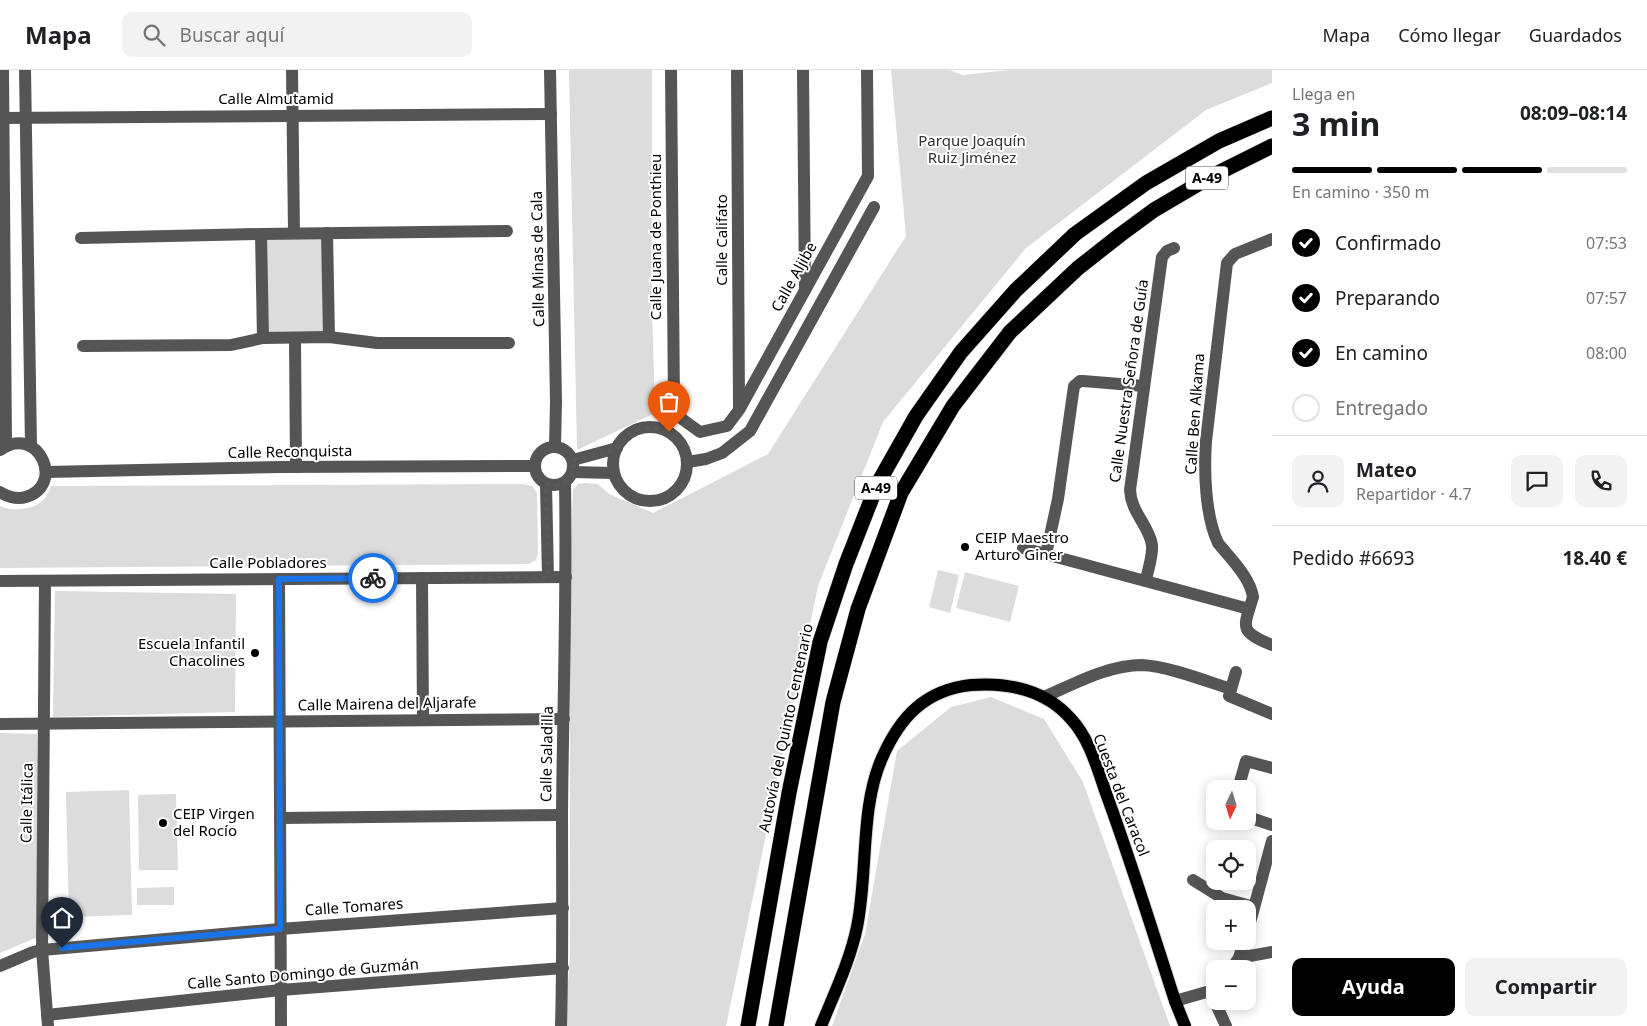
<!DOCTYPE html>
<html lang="es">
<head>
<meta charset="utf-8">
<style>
  :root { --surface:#fff; --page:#f2f2f2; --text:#202124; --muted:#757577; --line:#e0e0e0; --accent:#000 }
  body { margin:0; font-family:"Noto Sans",sans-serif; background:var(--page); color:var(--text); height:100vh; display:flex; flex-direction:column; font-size:19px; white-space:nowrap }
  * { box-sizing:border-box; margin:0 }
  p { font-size:16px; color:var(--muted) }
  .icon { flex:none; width:28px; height:28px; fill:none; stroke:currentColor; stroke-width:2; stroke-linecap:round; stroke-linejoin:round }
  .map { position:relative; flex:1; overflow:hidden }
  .sheet { display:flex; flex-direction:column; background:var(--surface); width:375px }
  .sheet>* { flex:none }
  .needle { width:32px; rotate:184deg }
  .fabs { position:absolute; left:1206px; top:710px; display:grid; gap:10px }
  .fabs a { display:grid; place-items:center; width:50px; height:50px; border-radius:10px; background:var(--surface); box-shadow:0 2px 12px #0003; font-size:25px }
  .pin { position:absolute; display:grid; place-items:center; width:42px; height:42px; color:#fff; margin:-51px -21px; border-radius:50% 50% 50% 0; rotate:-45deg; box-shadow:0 0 5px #0007 }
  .pin .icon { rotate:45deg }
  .courier { position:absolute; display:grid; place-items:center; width:50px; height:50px; margin:-25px; border:4px solid #1a73e8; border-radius:50%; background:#fff; color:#222; box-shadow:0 1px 6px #0007 }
  .head em { font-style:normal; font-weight:700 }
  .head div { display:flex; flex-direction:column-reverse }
  .head { display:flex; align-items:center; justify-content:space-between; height:85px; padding:0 20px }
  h1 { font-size:32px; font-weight:700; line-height:38px }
  .bar { display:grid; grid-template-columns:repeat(4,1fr); gap:8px 5px; align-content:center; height:60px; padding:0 20px }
  .bar i { height:6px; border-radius:4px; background:var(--line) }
  .bar .on { background:var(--accent) }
  .bar p { grid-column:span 4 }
  .line { display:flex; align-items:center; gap:12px; padding:0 20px; border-top:1px solid var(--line) }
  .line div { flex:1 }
  .round { display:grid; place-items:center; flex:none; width:52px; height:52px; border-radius:10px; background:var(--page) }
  ol { padding:0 20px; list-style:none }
  li { display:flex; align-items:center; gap:15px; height:55px }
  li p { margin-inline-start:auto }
  li .icon { padding:5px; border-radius:50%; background:var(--accent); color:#fff; stroke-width:4 }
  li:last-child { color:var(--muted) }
  li i { width:28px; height:28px; border:2px solid var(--line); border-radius:50% }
  .cta { display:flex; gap:10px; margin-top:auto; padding:10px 20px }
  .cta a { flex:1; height:58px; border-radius:10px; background:var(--accent); color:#fff; font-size:20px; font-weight:700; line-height:58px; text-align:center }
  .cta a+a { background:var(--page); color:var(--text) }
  header { display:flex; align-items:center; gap:30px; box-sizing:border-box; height:70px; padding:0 25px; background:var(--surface); border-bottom:1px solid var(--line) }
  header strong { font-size:24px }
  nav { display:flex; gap:28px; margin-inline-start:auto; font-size:18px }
  .search { width:350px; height:45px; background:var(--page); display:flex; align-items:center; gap:12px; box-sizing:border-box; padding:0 18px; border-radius:10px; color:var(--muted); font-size:19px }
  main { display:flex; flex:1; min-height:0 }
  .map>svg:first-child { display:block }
</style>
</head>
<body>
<header>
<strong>Mapa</strong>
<div class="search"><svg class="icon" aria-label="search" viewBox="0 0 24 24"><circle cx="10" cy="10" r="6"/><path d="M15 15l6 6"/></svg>Buscar aquí</div>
<nav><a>Mapa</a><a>Cómo llegar</a><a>Guardados</a></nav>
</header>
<main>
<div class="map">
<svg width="1272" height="956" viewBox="0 0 1272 956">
  <rect width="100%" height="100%" fill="#fff"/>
  <g fill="#dcdcdc">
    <polygon points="569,0 652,0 652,237 655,343 577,380"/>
    <polygon points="891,0 949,0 963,5 1009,0 1272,0 1272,13 1206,40 1026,178 883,352 818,516 726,956 565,956 570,884 570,514 573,420 578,414 585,413 598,414 609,424 653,443 768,384 906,166"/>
    <polygon points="322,166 324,262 267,263 265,167"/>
    <path d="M 523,414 L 532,416 L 537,423 L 538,484 L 536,490 L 529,494 L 0,498 L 0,436 C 13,442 36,440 45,428 C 48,424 49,420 51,416 Z"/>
    <polygon points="938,500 959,505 950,543 929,537"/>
    <polygon points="965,502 1019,516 1010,552 956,538"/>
    <polygon points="55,521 236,524 235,642 53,647"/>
    <polygon points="991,627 1044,649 1083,712 1170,956 832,956 865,864 897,681 951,637"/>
    <polygon points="0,663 37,664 38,867 0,883"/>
    <polygon points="129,720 132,845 69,847 66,722"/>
    <polygon points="176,724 178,800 139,800 138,725"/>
    <polygon points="174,817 174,835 137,835 137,818"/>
  </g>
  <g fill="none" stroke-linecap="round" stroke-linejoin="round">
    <defs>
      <path id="major" d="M 821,956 C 834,924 850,891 857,857 C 868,804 860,737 882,688 C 900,647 925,620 971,615 C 1008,612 1046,620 1071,649 C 1090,669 1098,701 1107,726 C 1132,794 1153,863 1175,931 L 1185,956"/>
      <g id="highway">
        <polyline points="748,956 789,723 820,572 846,494 877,415 916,346 961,282 1016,220 1075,164 1146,113 1219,71 1272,48"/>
        <polyline points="776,956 833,632 858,539 901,423 953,336 1010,262 1078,198 1120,165 1154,140 1210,107 1272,76"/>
      </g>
    </defs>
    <use href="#major" stroke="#dbdbdb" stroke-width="14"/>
    <use href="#highway" stroke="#dbdbdb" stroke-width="16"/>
    <g stroke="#555" stroke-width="12">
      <polyline points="3,0 6,376"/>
      <polyline points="25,0 31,376"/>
      <polyline points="292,0 294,163"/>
      <polyline points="550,0 556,331 555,377"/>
      <polyline points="671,0 674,334 682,349 700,362 727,356 739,340 868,106 867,0"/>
      <polyline points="737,0 739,337"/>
      <polyline points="803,0 805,220"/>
      <polyline points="0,48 551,44"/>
      <polyline points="327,163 329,267"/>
      <polyline points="261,164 263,268"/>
      <polyline points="81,168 261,164 507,161"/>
      <path d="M 1272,169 L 1235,184 L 1227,193 L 1206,371 C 1204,401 1205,445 1218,473 C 1230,488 1250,507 1253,527 C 1243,559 1239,561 1272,575"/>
      <polyline points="295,268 296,397"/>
      <polyline points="83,276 231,275 263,268 329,267 377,273 509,273"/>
      <circle cx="650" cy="394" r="37"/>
      <circle cx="554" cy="396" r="19"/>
      <path d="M 0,380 C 38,353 66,415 26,427 C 16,430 8,427 0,422"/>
      <polyline points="573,390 617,378"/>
      <polyline points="687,392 706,389 722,383 750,361 874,137"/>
      <polyline points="46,402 281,397 535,396"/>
      <polyline points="573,402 614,403"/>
      <polyline points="546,414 548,507"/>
      <polyline points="1023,478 1249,539"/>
      <polyline points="1046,484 1058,429 1074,316 1080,311 1083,311 1144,316"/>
      <polyline points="422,508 423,650"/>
      <polyline points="279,509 281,956"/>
      <path d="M 1146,510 C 1148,499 1153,486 1152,475 C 1149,455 1131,443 1130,420 L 1162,187 L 1167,181 L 1174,178"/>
      <polyline points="0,511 566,507"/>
      <polyline points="45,511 42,880 48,956"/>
      <polyline points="1236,602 1229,626 1272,644"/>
      <path d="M 1044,627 C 1074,614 1108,595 1142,595 C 1167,596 1206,611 1231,619"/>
      <polyline points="0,654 564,649"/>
      <polyline points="1238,719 1246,691 1272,698"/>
      <polyline points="1248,747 1272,755"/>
      <polyline points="280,748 562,745"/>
      <polyline points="1193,810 1222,828 1254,837"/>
      <polyline points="1248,860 1272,771"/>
      <polyline points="1239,888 1272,882"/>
      <polyline points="0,896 33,882 42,880 280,859 563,838"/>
      <polyline points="1231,899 1239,888 1244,871"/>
      <polyline points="1210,921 1226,956"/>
      <polyline points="1175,931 1210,921"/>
      <polyline points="47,945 281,920 563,898"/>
      <path d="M 561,956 C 563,885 562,814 562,743 C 563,633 567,523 565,413"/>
    </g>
    <use href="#major" stroke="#000" stroke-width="12"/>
    <use href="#highway" stroke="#000" stroke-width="15"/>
  </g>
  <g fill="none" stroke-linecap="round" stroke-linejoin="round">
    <path stroke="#595959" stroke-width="5" stroke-dasharray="0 9" d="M 373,508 L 548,507 L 546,414 C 563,419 576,408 573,390 C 586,387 602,385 615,379 C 619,377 621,371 625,368 C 638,356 653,357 669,362"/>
    <polyline stroke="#1a73e8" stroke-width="6" points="62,878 280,859 279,509 373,508"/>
  </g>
  <g fill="#000" stroke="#fff" stroke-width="2">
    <circle cx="965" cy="477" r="5"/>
    <circle cx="255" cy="583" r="5"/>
    <circle cx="163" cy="753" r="5"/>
  </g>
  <g text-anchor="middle" stroke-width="4" stroke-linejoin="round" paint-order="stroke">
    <g fill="#fff" stroke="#4c4c4c" stroke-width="1">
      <rect x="1186" y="96.5" width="42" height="23" rx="4"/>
      <rect x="855" y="406.5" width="42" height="23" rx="4"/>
    </g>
    <g font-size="14" font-weight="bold" fill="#000">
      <text x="1207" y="113">A-49</text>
      <text x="876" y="423">A-49</text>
    </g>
    <g font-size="15" fill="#000" stroke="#fff">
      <text x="276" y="34">Calle Almutamid</text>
      <text transform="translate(656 167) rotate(-90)" y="5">Calle Juana de Ponthieu</text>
      <text transform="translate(722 170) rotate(-90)" y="5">Calle Califato</text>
      <text transform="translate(538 189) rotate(-91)" y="5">Calle Minas de Cala</text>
      <text transform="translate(794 207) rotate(-61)" y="5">Calle Aljibe</text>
      <text transform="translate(1129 311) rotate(-82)" y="5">Calle Nuestra Señora de Guía</text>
      <text transform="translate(1195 344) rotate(-86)" y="5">Calle Ben Alkama</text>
      <text transform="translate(290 382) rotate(-1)" y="5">Calle Reconquista</text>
      <text x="268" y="498">Calle Pobladores</text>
      <text transform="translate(387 634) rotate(-1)" y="5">Calle Mairena del Aljarafe</text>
      <text transform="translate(786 658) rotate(-78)" y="5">Autovía del Quinto Centenario</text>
      <text transform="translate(547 684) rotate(-89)" y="5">Calle Saladilla</text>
      <text transform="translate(1121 725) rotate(69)" y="5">Cuesta del Caracol</text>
      <text transform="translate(27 733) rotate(-89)" y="5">Calle Itálica</text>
      <text transform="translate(354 837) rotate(-4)" y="5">Calle Tomares</text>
      <text transform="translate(303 904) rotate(-5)" y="5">Calle Santo Domingo de Guzmán</text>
    </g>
    <g font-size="15" fill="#333" stroke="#fff">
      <text x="972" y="76">Parque Joaquín<tspan x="972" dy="17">Ruiz Jiménez</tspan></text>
    </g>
    <g font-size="15" fill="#000" stroke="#fff" text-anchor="start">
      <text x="975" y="473">CEIP Maestro<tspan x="975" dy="17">Arturo Giner</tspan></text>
      <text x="245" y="579" text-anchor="end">Escuela Infantil<tspan x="245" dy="17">Chacolines</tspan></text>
      <text x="173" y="749">CEIP Virgen<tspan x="173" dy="17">del Rocío</tspan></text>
    </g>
  </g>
</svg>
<div class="fabs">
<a><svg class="needle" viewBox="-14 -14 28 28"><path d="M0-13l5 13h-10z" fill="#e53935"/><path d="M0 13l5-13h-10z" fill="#757577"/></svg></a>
<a><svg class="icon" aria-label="locate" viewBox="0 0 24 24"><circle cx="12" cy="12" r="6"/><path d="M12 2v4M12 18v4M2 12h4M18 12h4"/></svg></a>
<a>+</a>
<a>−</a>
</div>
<div class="pin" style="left:669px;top:362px;background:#ea580c"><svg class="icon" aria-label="bag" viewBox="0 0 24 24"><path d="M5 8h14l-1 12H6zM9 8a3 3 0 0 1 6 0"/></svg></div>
<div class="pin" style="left:62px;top:878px;background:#1f2937"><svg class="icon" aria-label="home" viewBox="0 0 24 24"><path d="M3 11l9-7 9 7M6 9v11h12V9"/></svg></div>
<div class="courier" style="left:373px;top:508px"><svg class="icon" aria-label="bike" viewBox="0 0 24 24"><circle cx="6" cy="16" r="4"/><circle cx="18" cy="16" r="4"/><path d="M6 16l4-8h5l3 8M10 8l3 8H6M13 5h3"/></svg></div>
</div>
<section class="sheet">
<div class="head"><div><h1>3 min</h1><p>Llega en</p></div><em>08:09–08:14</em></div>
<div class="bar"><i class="on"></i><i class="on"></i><i class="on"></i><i></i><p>En camino · 350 m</p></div>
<ol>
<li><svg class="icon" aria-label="check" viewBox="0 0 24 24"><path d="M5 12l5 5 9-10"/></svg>Confirmado<p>07:53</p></li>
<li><svg class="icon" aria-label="check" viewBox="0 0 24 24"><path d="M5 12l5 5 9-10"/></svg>Preparando<p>07:57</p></li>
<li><svg class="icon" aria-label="check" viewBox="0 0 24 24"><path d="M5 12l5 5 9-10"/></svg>En camino<p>08:00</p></li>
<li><i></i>Entregado</li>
</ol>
<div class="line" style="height:90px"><a class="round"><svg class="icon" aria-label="person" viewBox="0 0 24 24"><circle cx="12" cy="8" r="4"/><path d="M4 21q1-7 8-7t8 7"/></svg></a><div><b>Mateo</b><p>Repartidor · 4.7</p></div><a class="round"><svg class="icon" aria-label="chat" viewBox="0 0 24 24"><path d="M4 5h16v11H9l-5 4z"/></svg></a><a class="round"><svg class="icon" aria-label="phone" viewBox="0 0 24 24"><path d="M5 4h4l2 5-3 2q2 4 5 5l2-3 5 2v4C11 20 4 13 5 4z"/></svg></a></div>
<div class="line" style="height:65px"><div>Pedido #6693</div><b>18.40 €</b></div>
<div class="cta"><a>Ayuda</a><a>Compartir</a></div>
</section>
</main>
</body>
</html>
